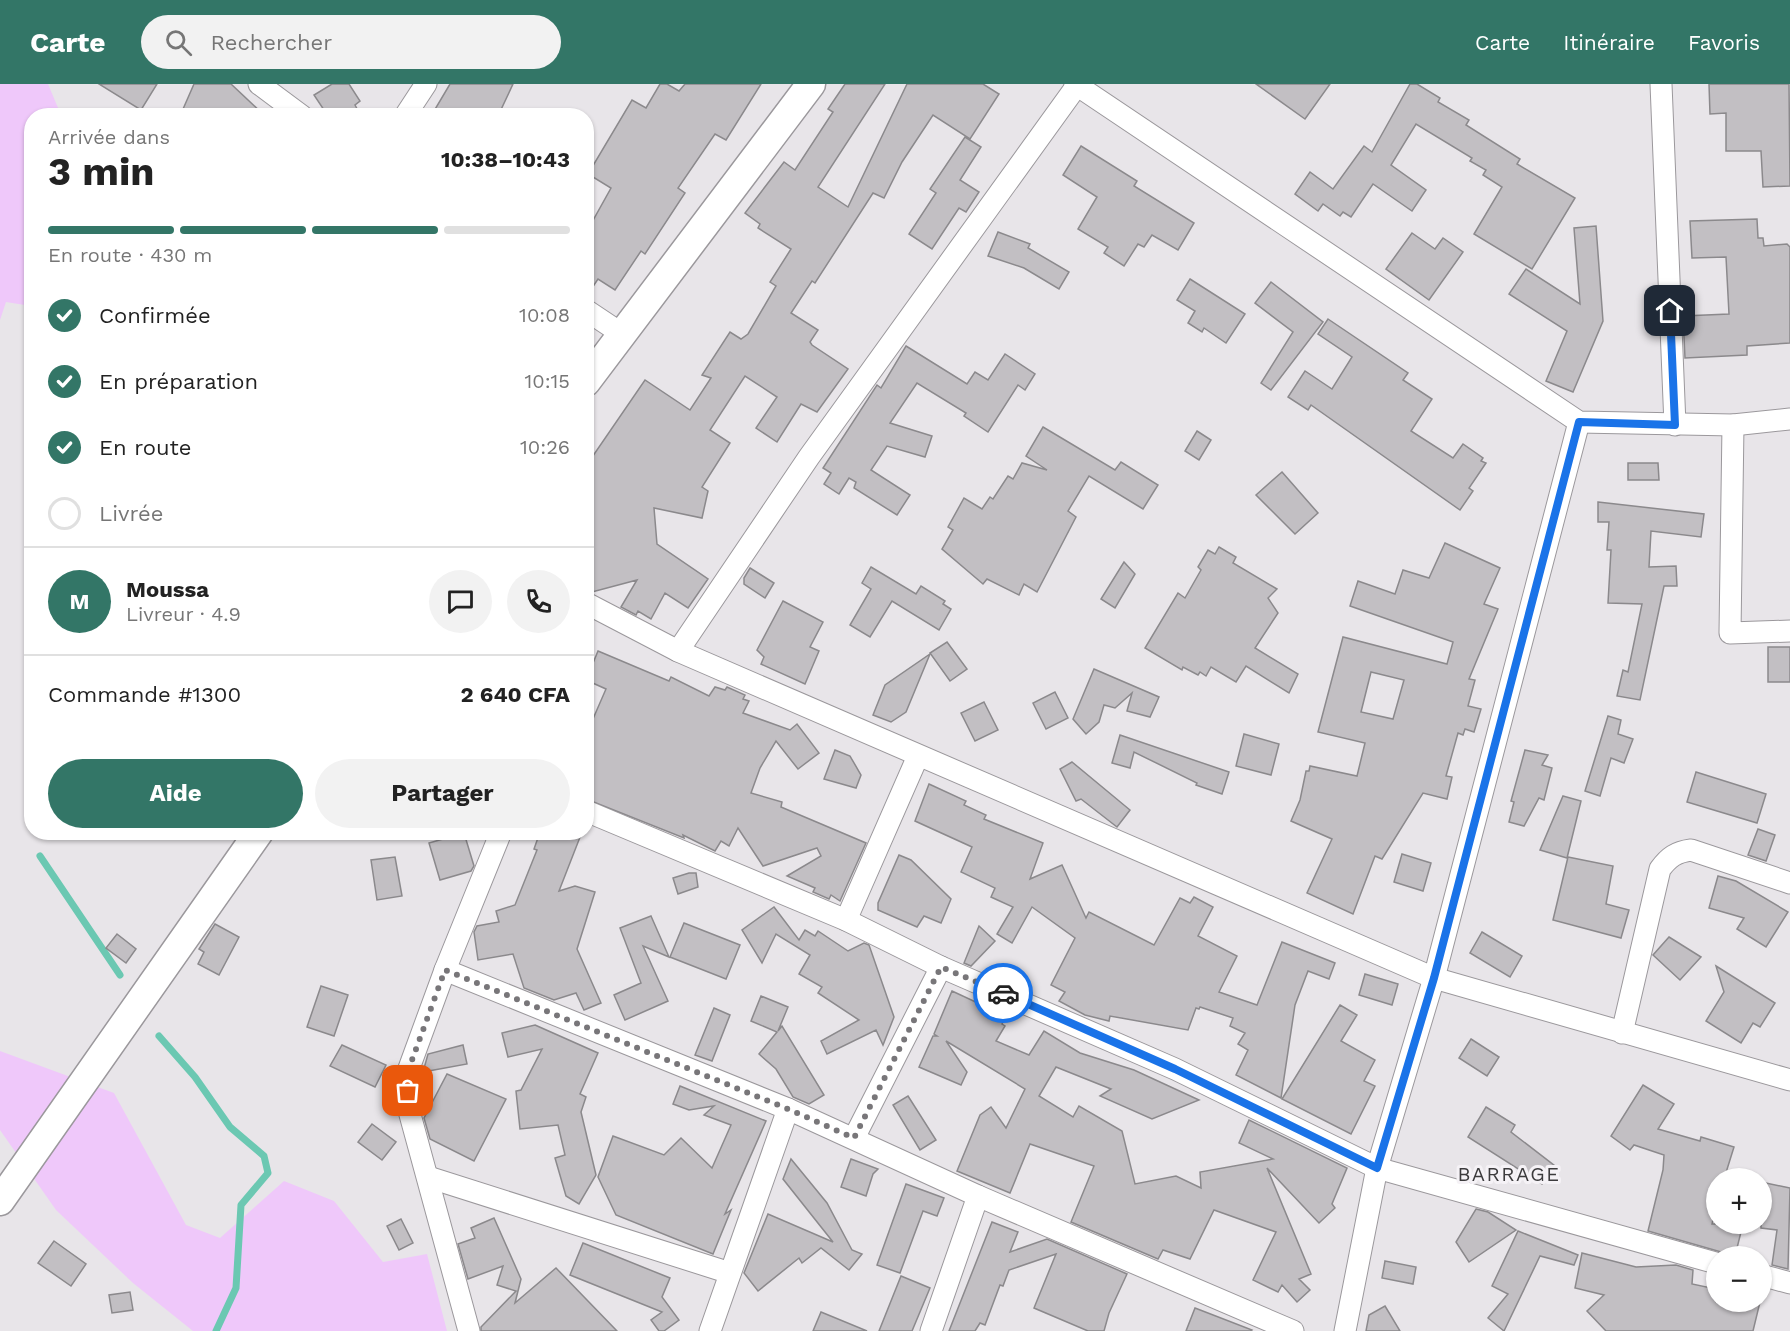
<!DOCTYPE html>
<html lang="fr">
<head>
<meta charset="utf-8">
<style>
  :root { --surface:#fff; --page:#f2f2f2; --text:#222; --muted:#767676; --line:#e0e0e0; --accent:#337667 }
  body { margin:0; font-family:"Work Sans",sans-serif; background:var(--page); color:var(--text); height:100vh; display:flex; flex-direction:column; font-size:22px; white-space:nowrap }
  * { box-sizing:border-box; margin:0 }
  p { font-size:20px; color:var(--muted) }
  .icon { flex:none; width:33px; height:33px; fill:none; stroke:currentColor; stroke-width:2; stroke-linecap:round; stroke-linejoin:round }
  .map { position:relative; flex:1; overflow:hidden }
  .panel { position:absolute; left:24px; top:24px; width:570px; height:732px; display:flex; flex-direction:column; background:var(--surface); border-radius:24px; box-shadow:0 2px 4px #0004 }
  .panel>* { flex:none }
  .controls { position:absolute; left:1706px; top:1084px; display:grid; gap:12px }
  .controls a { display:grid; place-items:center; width:66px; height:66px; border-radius:50%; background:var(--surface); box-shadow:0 2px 4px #0004; font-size:30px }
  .pin { position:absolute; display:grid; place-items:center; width:51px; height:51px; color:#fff; margin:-26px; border-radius:12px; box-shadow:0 3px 9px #0006 }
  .courier { position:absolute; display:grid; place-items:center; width:60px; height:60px; margin:-30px; border:4px solid #1a73e8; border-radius:50%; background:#fff; color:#222; box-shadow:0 2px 8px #0007 }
  .head em { font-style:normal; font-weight:700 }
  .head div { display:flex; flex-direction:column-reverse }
  .head { display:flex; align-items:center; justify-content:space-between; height:102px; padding:0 24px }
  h1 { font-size:39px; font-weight:700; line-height:45px }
  .bar { display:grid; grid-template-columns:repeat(4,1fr); gap:9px 6px; align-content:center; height:72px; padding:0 24px }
  .bar i { height:8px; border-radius:4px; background:var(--line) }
  .bar .selected { background:var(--accent) }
  .bar p { grid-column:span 4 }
  .line { display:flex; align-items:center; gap:15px; padding:0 24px; border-top:2px solid var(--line) }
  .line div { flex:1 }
  .round { display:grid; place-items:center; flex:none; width:63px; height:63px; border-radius:32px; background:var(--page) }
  ol { padding:0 24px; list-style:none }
  li { display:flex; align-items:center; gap:18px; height:66px }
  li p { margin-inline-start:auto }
  li .icon { padding:6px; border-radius:50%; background:var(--accent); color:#fff; stroke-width:4 }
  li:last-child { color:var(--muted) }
  li i { width:33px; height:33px; border:3px solid var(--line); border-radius:50% }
  .cta { display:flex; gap:12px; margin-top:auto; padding:12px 24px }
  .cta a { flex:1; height:69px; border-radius:36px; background:var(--accent); color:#fff; font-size:24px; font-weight:700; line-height:69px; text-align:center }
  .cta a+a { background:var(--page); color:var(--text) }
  header { display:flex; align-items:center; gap:36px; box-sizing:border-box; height:84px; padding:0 30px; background:var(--accent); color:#fff }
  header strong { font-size:28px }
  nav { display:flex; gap:33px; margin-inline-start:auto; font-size:21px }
  .search { width:420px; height:54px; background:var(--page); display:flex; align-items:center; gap:15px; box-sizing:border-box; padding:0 21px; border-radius:33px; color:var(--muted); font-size:22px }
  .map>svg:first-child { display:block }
</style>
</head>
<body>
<header>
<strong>Carte</strong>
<div class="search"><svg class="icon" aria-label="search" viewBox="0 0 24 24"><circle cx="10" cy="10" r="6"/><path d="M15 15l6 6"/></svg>Rechercher</div>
<nav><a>Carte</a><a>Itinéraire</a><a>Favoris</a></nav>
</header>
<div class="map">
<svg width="1790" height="1247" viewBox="0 0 1790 1247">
  <rect width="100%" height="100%" fill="#e8e5e9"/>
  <g fill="#efc8fa">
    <polygon points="0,0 48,0 61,31 32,32 31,222 6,218 0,236"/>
    <polygon points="0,967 114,1009 186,1141 220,1154 284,1097 334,1117 383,1178 427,1170 447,1247 193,1247 133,1199 56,1126 0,1046"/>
  </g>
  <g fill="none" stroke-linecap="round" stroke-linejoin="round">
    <g stroke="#6bc8b2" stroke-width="7">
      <polyline points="40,772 120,891"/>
      <polyline points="159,952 195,993 230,1043 264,1072 268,1089 241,1121 236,1204 216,1247"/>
    </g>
  </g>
  <g fill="#c2bfc3" stroke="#8b898c" stroke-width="1.5" fill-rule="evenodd">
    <polygon points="99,0 157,0 141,26"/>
    <polygon points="194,0 231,0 265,32 180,32"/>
    <polygon points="332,0 349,0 360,17 355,21 361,32 328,32 314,11"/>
    <polygon points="450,0 513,0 498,32 431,32"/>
    <polygon points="660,0 667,0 679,7 685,0 761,0 726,56 715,50 678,104 685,109 645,170 641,167 615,206 598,195 586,213 586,149 611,104 588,90 632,16 646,24"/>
    <polygon points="845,0 885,0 818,103 848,123 907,0 983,0 999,10 970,55 933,31 902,78 884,114 873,109 815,199 812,197 791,229 818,246 810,258 812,261 848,285 817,328 801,320 777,358 756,344 777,313 745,292 710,346 730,359 702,403 708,407 702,434 654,424 657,460 708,495 688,524 665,509 651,535 638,527 636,531 621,523 637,496 592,508 586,506 586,382 645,296 690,326 711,294 702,291 730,248 741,255 748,250 776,202 770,198 791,165 758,144 760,140 745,129 784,78 795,86 833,28 828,25"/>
    <polygon points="1256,0 1330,0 1305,35"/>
    <polygon points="1410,0 1417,0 1440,14 1438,18 1469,36 1466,41 1520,75 1517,80 1575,114 1532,185 1474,150 1502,103 1483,91 1486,86 1470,77 1472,74 1416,40 1391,81 1426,106 1412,127 1373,100 1351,133 1343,128 1340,132 1323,120 1318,127 1295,110 1310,88 1333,105 1364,62 1372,68"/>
    <polygon points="1709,0 1789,0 1790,102 1763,103 1761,67 1726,67 1726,29 1710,30"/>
    <polygon points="965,53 981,63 960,96 979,108 966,128 959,124 932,165 909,150 936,109 930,105"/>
    <polygon points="1081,62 1137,97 1134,102 1194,139 1178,166 1152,151 1144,163 1138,160 1124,182 1104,169 1108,163 1078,145 1097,113 1063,91"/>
    <polygon points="1757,135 1758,154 1763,154 1764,162 1787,160 1790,163 1790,259 1747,262 1747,271 1685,274 1683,232 1729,230 1726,173 1692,174 1690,137"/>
    <polygon points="1596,142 1603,237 1573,308 1546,297 1567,247 1509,210 1526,185 1580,220 1574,144"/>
    <polygon points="998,148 1030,160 1028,164 1069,188 1059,205 1024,184 988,172"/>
    <polygon points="1412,149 1435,165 1443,154 1463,168 1429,216 1386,185"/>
    <polygon points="1190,195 1245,230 1226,259 1204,244 1202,248 1188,239 1195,227 1177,216"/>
    <polygon points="1271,198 1323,238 1271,306 1261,299 1293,248 1255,219"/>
    <polygon points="1328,235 1408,289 1403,296 1432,315 1411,347 1453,374 1463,360 1483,374 1481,377 1486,379 1469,404 1473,407 1460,426 1311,321 1308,326 1288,313 1305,287 1332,305 1352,273 1318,250"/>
    <polygon points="906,262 967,300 975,288 988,296 1005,270 1035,290 1025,306 1018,301 988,348 964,332 966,329 917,299 890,339 932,352 925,373 887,362 871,386 910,411 897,431 854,404 856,398 849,394 839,410 824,400 831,389 823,384 877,301 881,304"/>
    <polygon points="1043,343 1115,386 1121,378 1158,401 1143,425 1089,392 1068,427 1076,433 1037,508 1024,500 1019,511 987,495 983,500 942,465 953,446 948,443 964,414 982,425 990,413 993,415 1008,392 1013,395 1022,379 1047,386 1026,372"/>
    <polygon points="1197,347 1211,356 1199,376 1185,367"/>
    <polygon points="1628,379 1658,379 1659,396 1628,396"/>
    <polygon points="1282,388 1318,429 1295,450 1256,411"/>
    <polygon points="1598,418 1704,430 1701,453 1651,447 1649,483 1676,482 1677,502 1664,502 1640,616 1617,612 1623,586 1628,588 1642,520 1608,519 1611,466 1607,466 1609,438 1598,438"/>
    <path d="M 1445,459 L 1500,484 L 1484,520 L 1498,525 L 1469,595 L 1475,596 L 1468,622 L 1481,625 L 1474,648 L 1465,645 L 1463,651 L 1458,649 L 1446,692 L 1452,693 L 1447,715 L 1423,709 L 1382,775 L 1375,772 L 1353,830 L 1307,809 L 1332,755 L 1291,737 L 1300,716 L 1306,687 L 1309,687 L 1310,682 L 1357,692 L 1365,659 L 1318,648 L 1343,553 L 1447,580 L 1453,558 L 1350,522 L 1358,497 L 1395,510 L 1403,486 L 1429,494 ZM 1371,588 L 1404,596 L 1393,635 L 1361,628 Z"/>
    <polygon points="1219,463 1236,473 1233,479 1277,505 1268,514 1278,529 1255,564 1298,590 1289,609 1246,582 1236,598 1211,583 1206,592 1200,588 1198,591 1183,583 1182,586 1145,564 1178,509 1185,514 1201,486 1198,483 1208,466 1215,470"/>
    <polygon points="1124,478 1135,490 1115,524 1101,515"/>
    <polygon points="871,483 916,510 921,502 945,517 943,520 951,525 939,546 892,517 870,553 850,541 871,505 862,499"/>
    <polygon points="750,484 774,499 765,514 744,500 744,494"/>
    <polygon points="783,517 823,538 810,563 819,567 805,600 761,580 764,573 757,566"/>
    <polygon points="947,558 967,585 950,597 930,569"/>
    <rect x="1768" y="563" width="22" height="35"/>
    <polygon points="598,567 669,597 671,593 709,612 715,603 725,606 727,603 745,611 743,615 749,617 743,629 790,646 797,640 819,669 798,685 776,657 760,684 751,709 782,718 781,723 866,759 840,817 831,811 829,815 813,808 815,804 787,792 821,772 817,764 763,782 738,744 729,762 721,757 715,767 683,751 684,754 586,715 586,651 606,605 586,596"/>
    <polygon points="930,570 906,628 891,638 873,631 885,601"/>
    <polygon points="1094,585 1159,613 1150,633 1127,627 1132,609 1115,624 1104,621 1099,638 1086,650 1073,635"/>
    <polygon points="1055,608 1068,634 1046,645 1033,619"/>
    <polygon points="984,618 998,646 975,657 961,629"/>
    <polygon points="1608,632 1621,636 1618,650 1633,655 1624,679 1611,674 1600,712 1585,707"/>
    <polygon points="1244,650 1279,660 1271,691 1236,682"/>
    <polygon points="1120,651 1229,688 1222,710 1196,701 1197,699 1134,668 1130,684 1112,679"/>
    <polygon points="835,666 850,672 861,691 856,704 824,695"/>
    <polygon points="1525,666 1548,671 1542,681 1552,684 1544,716 1539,714 1524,742 1509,738 1514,718 1511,717"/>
    <polygon points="1072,678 1130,726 1117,743 1081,715 1076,717 1060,685"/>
    <polygon points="1696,688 1766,710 1757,739 1687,718"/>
    <polygon points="929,700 966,717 964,721 986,731 984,735 1043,759 1030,795 1062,781 1086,834 1089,828 1154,861 1180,814 1190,819 1194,813 1213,823 1198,852 1237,872 1219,908 1257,921 1282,858 1335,879 1329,895 1308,887 1295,921 1281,1014 1236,991 1248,966 1238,960 1245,949 1230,942 1233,934 1200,923 1199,925 1196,924 1188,946 1110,932 1109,937 1085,931 1059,917 1065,908 1051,901 1075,854 1032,823 1012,859 997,850 1013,823 991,813 995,804 961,788 972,763 915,737"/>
    <polygon points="1563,712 1581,717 1567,774 1540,766"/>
    <polygon points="1758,745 1775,751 1766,777 1748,771"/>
    <polygon points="540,748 582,748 559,807 575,802 595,808 577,865 601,919 584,926 576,909 554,916 524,904 513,870 478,876 474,848 477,842 499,838 496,827 515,821 537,766 534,765"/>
    <polygon points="464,749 474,782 471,787 440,796 429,759"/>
    <polygon points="1402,770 1431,779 1423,807 1394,798"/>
    <polygon points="899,771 911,776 951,815 941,839 924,832 917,843 878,826 878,819"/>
    <polygon points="395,773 402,812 377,816 371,776"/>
    <polygon points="1568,773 1613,782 1606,820 1629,826 1621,854 1553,836"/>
    <polygon points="689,789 696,789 698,803 678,810 673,794"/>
    <polygon points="1718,792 1736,797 1788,828 1766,863 1737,845 1744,834 1709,824"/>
    <polygon points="774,823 799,856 805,846 815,852 818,847 848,867 864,859 869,861 894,933 883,961 876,946 827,970 821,957 859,936 818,909 822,903 799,890 810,871 776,850 762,879 742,846"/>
    <polygon points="651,832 669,873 643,862 668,917 625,936 614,911 641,899 620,844"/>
    <polygon points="684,839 740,861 726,895 670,873"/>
    <polygon points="215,840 239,853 219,891 198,880 204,868 199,865"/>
    <polygon points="979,842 995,857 971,882 964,879"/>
    <polygon points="1482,848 1522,872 1510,893 1470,869"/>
    <polygon points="117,850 136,865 126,879 106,864"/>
    <polygon points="1669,853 1701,873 1680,896 1653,871"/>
    <polygon points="1716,882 1775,919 1760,943 1753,939 1741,959 1706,937 1724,908"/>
    <polygon points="1365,890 1398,900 1392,921 1359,911"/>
    <polygon points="321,902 348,911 334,952 307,943"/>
    <polygon points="952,907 1006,932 1002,940 1005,942 996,957 1029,971 1044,947 1080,969 1134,986 1199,1016 1152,1035 1100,1012 1111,1005 1056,983 1039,1012 1073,1033 1079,1022 1122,1047 1135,1100 1176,1092 1201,1104 1200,1088 1273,1075 1239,1059 1249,1036 1347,1084 1332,1120 1335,1124 1319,1139 1267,1084 1311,1190 1299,1195 1310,1206 1297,1218 1282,1201 1278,1208 1253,1196 1276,1148 1214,1126 1190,1175 1163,1166 1158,1175 1071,1138 1094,1082 1030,1060 1010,1109 957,1087 980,1031 991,1023 1006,1044 1025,1005 946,957 967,988 961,1001 919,983 933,952 937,952 934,950"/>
    <polygon points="761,912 788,923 778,947 782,942 824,1011 809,1020 793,1013 776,985 759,970 777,948 751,937"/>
    <polygon points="1340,921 1357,931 1341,957 1375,976 1364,997 1375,1002 1351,1050 1282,1015"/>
    <polygon points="714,924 730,931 712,977 695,971"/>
    <polygon points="535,941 598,969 580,1010 586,1013 581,1028 596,1091 579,1120 566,1112 555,1074 565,1071 558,1041 520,1045 516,1007 521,1006 542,965 508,973 502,949"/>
    <polygon points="1471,955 1499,973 1487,992 1459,974"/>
    <polygon points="342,961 386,981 375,1003 330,982"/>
    <polygon points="463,961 467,980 423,988 428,970"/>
    <polygon points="447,990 506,1015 474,1077 430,1055 424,1034"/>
    <polygon points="1643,1001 1674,1020 1658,1045 1700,1057 1701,1053 1734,1063 1724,1095 1716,1095 1716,1123 1712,1140 1743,1140 1735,1172 1648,1147 1663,1086 1664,1071 1634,1061 1630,1066 1611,1052"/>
    <polygon points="680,1002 766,1037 725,1130 731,1126 713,1170 616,1131 598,1093 613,1052 664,1071 681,1054 712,1084 731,1041 704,1031 714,1022 689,1026 673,1020"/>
    <polygon points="908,1012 936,1056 920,1066 893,1021"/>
    <polygon points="1486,1023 1515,1041 1511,1048 1555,1082 1542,1100 1468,1053"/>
    <polygon points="372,1040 396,1058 382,1076 358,1058"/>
    <polygon points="791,1075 827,1119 852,1166 862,1170 849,1186 821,1164 802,1179 799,1174 758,1207 744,1189 768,1130 833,1158 783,1095"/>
    <polygon points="851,1075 878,1085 873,1090 866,1112 841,1103"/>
    <polygon points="1761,1098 1790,1104 1788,1185 1772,1181 1777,1146 1761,1144"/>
    <polygon points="906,1100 944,1114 937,1132 923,1127 900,1189 877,1181"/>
    <polygon points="1476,1125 1488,1128 1516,1146 1469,1178 1456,1158"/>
    <polygon points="494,1134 521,1195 515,1219 556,1184 617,1247 481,1247 481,1243 516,1207 497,1201 503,1182 468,1195 458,1160 475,1154 471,1144"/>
    <polygon points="401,1135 413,1159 399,1166 387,1142"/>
    <polygon points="992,1138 1018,1148 1010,1168 1047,1155 1127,1190 1109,1229 1104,1247 1088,1247 1034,1224 1056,1170 1009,1186 1003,1202 1000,1201 985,1241 980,1239 975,1247 949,1247"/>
    <polygon points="1518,1147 1578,1171 1574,1181 1540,1172 1504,1247 1488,1234 1508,1210 1492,1202"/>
    <polygon points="54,1157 86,1180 71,1202 38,1179"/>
    <polygon points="583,1159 670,1194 662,1213 679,1236 664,1247 659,1247 651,1236 662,1228 570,1191"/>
    <polygon points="1582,1169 1636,1183 1676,1181 1693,1186 1692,1200 1716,1205 1716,1218 1760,1218 1753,1247 1606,1247 1587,1227 1604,1211 1575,1204"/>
    <polygon points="1385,1177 1416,1183 1413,1200 1382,1194"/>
    <polygon points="901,1192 930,1204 912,1247 879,1247"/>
    <polygon points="130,1208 133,1226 112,1229 109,1211"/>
    <polygon points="1385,1222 1400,1247 1366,1247 1369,1231"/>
    <polygon points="1195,1224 1252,1246 1251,1247 1186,1247"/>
    <polygon points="821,1228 867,1247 813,1247"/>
  </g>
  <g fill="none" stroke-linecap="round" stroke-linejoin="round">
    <defs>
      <g id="street">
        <polyline points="259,0 302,32"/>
        <polyline points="1075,0 1579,338 1733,341 1790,335"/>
        <polyline points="1661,0 1675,341"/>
        <polyline points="405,32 426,0"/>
        <polyline points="586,226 622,250"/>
        <polyline points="1733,341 1730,549 1790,547"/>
        <polyline points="586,519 678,567 1434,894 1790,996"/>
        <polyline points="678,567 809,373 1078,0"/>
        <polyline points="586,727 846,836 941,883 1175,985 1377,1084 1716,1179"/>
        <polyline points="846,836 918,672"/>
        <polyline points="445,886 788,1025 978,1112 1293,1247"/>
        <path d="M 1622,949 L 1660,785 C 1669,773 1676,768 1691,766 L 1790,799"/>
        <polyline points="854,1054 941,883"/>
        <polyline points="428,1093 730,1189"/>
        <polyline points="1761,1191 1790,1199"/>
        <polyline points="469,1247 409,1027 408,987 445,886 501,748"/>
        <polyline points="710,1247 788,1025"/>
        <polyline points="931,1247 978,1112"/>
        <polyline points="1345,1247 1377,1084 1434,894 1579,338"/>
      </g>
      <g id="secondary">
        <polyline points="586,298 811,0"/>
        <polyline points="0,1117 259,748"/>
      </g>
    </defs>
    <use href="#street" stroke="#9b989c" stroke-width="23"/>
    <use href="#secondary" stroke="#9b989c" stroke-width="31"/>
    <use href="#street" stroke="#fff" stroke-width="21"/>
    <use href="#secondary" stroke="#fff" stroke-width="28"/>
  </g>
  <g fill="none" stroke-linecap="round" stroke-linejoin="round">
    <polyline stroke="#787679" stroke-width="6" stroke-dasharray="0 10.8" points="408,1007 408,987 445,886 788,1025 854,1054 941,883 1003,909"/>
    <polyline stroke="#1a73e8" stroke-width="8" points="1003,909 1175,985 1377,1084 1434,894 1579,338 1675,341 1670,227"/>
  </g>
  <g text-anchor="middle" stroke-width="6" stroke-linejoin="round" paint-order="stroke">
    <g font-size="20" letter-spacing="1.5" fill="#3c3b3d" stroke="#f5f2f6">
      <text x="1509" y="1097">BARRAGE</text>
    </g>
  </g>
</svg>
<div class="controls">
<a>+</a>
<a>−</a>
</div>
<div class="pin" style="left:408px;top:1007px;background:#ea580c"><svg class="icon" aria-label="bag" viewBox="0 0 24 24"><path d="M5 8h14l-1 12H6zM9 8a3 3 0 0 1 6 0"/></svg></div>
<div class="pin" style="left:1670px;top:227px;background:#1f2937"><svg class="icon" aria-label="home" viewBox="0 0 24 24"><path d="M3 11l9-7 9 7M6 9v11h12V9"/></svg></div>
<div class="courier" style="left:1003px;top:909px"><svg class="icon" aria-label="car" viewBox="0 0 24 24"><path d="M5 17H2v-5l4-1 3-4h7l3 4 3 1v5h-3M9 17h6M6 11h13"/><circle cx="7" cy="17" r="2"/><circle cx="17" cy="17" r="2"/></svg></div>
<section class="panel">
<div class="head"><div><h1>3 min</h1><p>Arrivée dans</p></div><em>10:38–10:43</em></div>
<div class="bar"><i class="selected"></i><i class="selected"></i><i class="selected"></i><i></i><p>En route · 430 m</p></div>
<ol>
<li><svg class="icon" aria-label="check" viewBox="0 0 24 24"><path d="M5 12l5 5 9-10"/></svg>Confirmée<p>10:08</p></li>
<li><svg class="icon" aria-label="check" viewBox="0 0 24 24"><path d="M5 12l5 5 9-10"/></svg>En préparation<p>10:15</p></li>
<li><svg class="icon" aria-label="check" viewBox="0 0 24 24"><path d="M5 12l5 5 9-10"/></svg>En route<p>10:26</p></li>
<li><i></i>Livrée</li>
</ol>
<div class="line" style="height:108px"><b class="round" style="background:var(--accent);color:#fff">M</b><div><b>Moussa</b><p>Livreur · 4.9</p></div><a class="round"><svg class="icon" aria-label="chat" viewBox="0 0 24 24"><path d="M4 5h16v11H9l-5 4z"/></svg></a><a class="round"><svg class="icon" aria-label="phone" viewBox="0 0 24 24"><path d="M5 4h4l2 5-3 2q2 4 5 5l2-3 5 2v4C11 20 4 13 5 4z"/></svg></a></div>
<div class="line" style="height:78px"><div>Commande #1300</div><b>2 640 CFA</b></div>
<div class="cta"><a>Aide</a><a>Partager</a></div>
</section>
</div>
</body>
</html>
